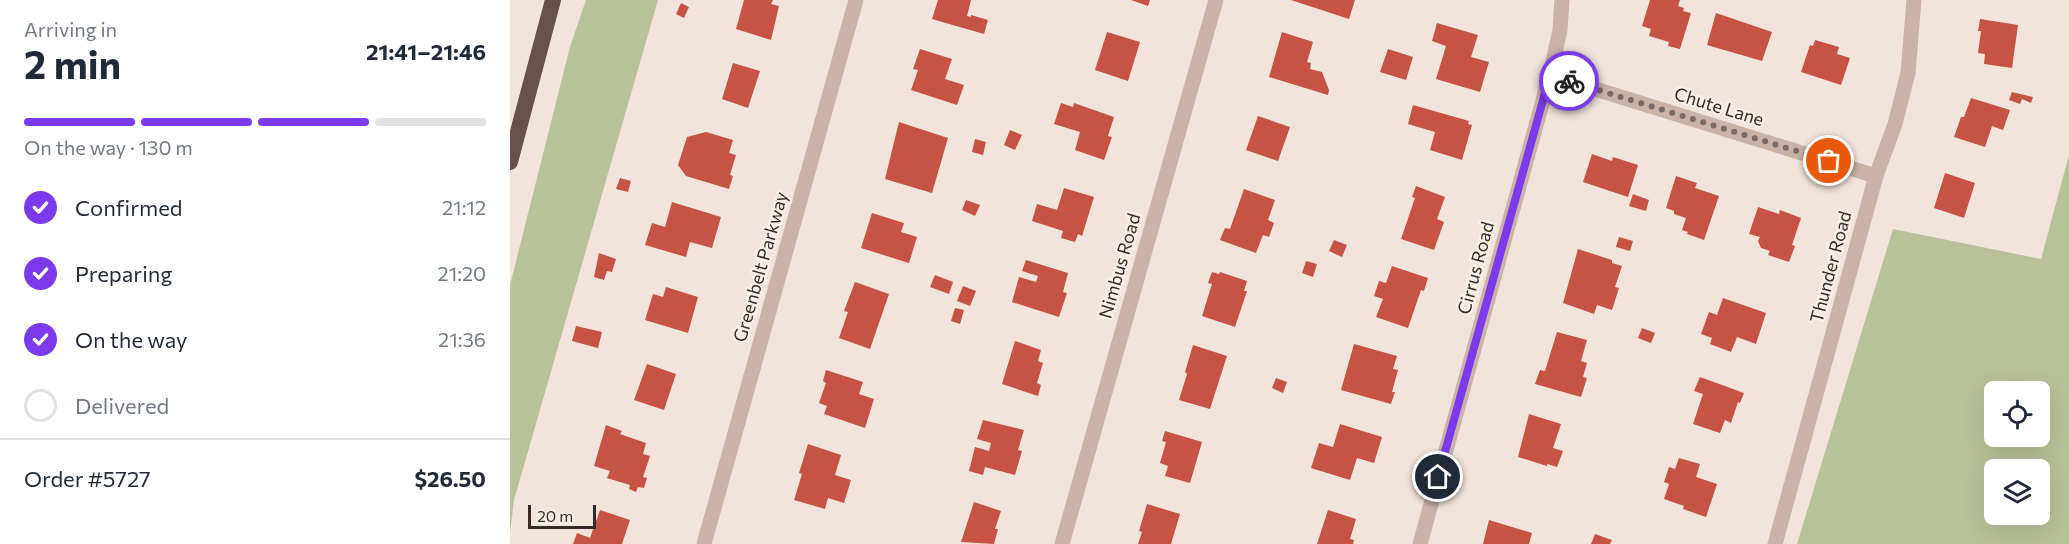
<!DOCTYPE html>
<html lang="en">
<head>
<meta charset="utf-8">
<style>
  :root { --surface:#fff; --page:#f6f6f7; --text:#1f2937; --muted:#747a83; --line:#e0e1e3; --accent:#7c3aed }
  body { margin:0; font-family:Commissioner,sans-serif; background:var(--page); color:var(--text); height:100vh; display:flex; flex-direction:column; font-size:22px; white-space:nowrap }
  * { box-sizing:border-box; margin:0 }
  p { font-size:20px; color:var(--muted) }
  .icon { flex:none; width:33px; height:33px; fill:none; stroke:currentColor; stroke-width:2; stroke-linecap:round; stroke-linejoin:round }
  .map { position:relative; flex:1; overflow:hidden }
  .side { display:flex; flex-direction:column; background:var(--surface); width:510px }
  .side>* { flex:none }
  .fabs { position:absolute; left:1474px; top:381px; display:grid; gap:12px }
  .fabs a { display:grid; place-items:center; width:66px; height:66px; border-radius:9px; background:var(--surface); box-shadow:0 6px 24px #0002; font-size:30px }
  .scale { position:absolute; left:18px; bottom:15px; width:68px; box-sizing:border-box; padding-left:6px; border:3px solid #362a27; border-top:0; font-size:16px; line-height:21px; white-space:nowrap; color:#362a27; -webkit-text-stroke:4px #faefe7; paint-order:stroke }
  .pin { position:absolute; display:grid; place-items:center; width:51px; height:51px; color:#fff; margin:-26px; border:3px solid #fff; border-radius:50%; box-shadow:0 2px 6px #0007 }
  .courier { position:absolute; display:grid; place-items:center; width:60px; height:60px; margin:-30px; border:4px solid #7c3aed; border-radius:50%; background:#fff; color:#222; box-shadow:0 2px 8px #0007 }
  .overview em { font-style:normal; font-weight:700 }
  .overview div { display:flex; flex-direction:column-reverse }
  .overview { display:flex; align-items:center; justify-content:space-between; height:102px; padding:0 24px }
  h1 { font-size:39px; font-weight:700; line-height:45px }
  .bar { display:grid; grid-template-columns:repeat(4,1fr); gap:9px 6px; align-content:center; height:72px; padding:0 24px }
  .bar i { height:8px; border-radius:4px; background:var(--line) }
  .bar .on { background:var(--accent) }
  .bar p { grid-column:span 4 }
  .line { display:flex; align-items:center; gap:15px; padding:0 24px; border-top:2px solid var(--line) }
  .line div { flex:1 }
  ol { padding:0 24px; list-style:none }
  li { display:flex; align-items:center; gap:18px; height:66px }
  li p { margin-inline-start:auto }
  li .icon { padding:6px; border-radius:50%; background:var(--accent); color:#fff; stroke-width:4 }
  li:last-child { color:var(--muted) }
  li i { width:33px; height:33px; border:3px solid var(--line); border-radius:50% }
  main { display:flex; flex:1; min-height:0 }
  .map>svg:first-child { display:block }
</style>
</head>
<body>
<main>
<section class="side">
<div class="overview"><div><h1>2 min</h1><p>Arriving in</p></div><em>21:41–21:46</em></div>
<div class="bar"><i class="on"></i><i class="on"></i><i class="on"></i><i></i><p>On the way · 130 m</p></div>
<ol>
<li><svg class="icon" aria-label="check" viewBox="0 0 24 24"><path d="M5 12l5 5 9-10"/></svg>Confirmed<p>21:12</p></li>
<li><svg class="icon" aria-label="check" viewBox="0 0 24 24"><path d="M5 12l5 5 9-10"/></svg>Preparing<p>21:20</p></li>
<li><svg class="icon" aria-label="check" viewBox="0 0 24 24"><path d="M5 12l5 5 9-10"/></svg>On the way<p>21:36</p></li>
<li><i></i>Delivered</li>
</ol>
<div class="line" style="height:78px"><div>Order #5727</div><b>$26.50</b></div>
</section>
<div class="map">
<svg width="1559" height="544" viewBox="0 0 1559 544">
  <rect width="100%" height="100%" fill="#f2e4db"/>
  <g fill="#b9c19b" fill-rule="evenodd">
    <polygon points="76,0 148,0 4,500 0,533 0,285 60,47"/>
    <path d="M 1559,155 L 1559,544 L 1287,544 L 1383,229 L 1531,259 ZM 1485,392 L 1530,392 L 1530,436 L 1485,436 ZM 1485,470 L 1530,470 L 1530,514 L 1485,514 Z"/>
  </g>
  <g fill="#c75344">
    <polygon points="234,0 263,0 261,4 269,6 261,40 226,29"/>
    <polygon points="428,0 461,0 457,16 461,17 461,15 478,20 474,34 422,19"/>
    <polygon points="621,0 640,0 638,6"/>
    <polygon points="781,0 845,0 839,19"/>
    <polygon points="1140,0 1170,0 1168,6 1174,8 1173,11 1181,13 1170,49 1158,46 1159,42 1139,36 1141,29 1132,26"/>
    <polygon points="171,3 179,7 174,18 166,14"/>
    <polygon points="1206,13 1262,32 1252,61 1197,45"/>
    <polygon points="1470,19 1508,25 1502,68 1474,64 1475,54 1468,53 1471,31 1468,31"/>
    <polygon points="927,23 968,35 961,57 979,62 970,92 926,79 936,46 922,41"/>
    <polygon points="597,32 630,42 618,81 585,70"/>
    <polygon points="772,32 803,42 797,62 801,63 800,69 812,72 819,90 818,95 759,77"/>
    <polygon points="1305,40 1329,47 1327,54 1340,58 1331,85 1291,72 1300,45 1303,46"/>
    <polygon points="410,49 442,59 435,79 454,85 447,105 401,90 408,70 403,69"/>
    <polygon points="878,49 903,57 896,80 870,72"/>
    <polygon points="223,63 250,71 238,108 212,99"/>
    <polygon points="1502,92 1523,97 1521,103 1512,99 1510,104 1499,100"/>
    <polygon points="1461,98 1500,110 1493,130 1482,126 1475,147 1444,137 1451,117 1454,117"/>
    <polygon points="551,103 563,107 564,103 604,117 598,136 602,137 594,160 565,150 570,132 544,124"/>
    <polygon points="903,105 959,121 958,124 962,125 952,160 920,150 925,132 898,124"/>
    <polygon points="748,116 780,127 768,161 736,150"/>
    <polygon points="389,122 438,138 422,193 375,179"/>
    <polygon points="500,130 512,135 505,150 494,145"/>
    <polygon points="196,132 223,140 219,153 226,155 220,175 223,176 219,189 176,176 168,165 177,137"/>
    <polygon points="465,139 476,142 473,155 462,152"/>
    <polygon points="1082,154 1102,161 1103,157 1128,165 1118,197 1073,182"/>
    <polygon points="1435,173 1465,183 1454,218 1424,208"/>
    <polygon points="1166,176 1187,183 1185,188 1209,196 1194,240 1177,234 1178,232 1172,230 1176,218 1164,214 1164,211 1156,208"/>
    <polygon points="110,178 121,181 118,192 106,189"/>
    <polygon points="906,186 935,197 927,219 934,222 924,250 891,239 905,198 902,197"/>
    <polygon points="554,188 584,197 572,236 568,234 565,242 551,238 553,231 522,221 527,204 547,210"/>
    <polygon points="734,189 765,200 758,220 764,223 759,237 753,235 746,253 710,240 715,228 720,229"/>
    <polygon points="1123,194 1139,200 1136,211 1119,206"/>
    <polygon points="456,200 470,205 465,216 452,210"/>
    <polygon points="162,202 211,217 202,248 180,242 176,257 135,245 142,223 155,227"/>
    <polygon points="1248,207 1269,214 1270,210 1291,218 1282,245 1285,246 1279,262 1258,255 1260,251 1251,248 1248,241 1250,237 1239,234"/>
    <polygon points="362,213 394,223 391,232 407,237 399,263 351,248"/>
    <polygon points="1109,237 1123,241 1120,251 1106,247"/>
    <polygon points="824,240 837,245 832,257 819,251"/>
    <polygon points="1068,249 1102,260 1102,263 1112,266 1105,287 1109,288 1102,310 1087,305 1084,314 1053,303"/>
    <polygon points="89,253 106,259 102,272 97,271 94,280 84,277"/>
    <polygon points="516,260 558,273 553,292 557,293 549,317 502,302 509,277 526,282 528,276 512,271"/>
    <polygon points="796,261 807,264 803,277 792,273"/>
    <polygon points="882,266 918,278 914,291 911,290 898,328 866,317 873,299 864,296 869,281 876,283"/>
    <polygon points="702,272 709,274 710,272 737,281 734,291 737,291 725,327 692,316 702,284 698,283"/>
    <polygon points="425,275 443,282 439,294 420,287"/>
    <polygon points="345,282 379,294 360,349 329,338 338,312 334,311"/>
    <polygon points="453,286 466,291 460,306 447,301"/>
    <polygon points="156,287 188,297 178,333 135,320 143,294 153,297"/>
    <polygon points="1213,298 1256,313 1246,344 1227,337 1221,352 1200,344 1202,338 1191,334 1199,312 1207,315"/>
    <polygon points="445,308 454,310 450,324 441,321"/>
    <polygon points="66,326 92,332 88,348 62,341"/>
    <polygon points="1132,328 1145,333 1141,343 1128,338"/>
    <polygon points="1047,332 1077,340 1071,361 1077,363 1073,377 1077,378 1071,397 1025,384 1030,370 1035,371"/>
    <polygon points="505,341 531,350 528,361 533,363 527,383 531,385 528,396 492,384"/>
    <polygon points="844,344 887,356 883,369 888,370 882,392 885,392 881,404 831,390"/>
    <polygon points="683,345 717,356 700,409 669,400 677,374 675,372"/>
    <polygon points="137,364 166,374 154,410 124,400"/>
    <polygon points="316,370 353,382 349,394 364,399 355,428 314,414 317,406 309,403 316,383 313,381"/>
    <polygon points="1190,377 1234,393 1230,403 1228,402 1221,423 1215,420 1210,433 1183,424 1193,394 1184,391"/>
    <polygon points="766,378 777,382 773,393 762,388"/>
    <polygon points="1019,414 1051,424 1043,448 1053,451 1047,467 1037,464 1037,466 1008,457"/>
    <polygon points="473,420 514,430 508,450 512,451 505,475 475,467 473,475 459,471 465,447 479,451 481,443 467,439"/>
    <polygon points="830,424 872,437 864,463 847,458 840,480 801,468 809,443 823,447"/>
    <polygon points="96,425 112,431 110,434 136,443 133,454 140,456 133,477 137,478 134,488 128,487 126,492 119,489 120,485 97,478 100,471 84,466"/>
    <polygon points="655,431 692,442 680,483 655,476 658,466 650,463 656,442 652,441"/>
    <polygon points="298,444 331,455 325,475 341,480 334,503 318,498 315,509 284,500 292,474 289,473"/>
    <polygon points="1169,458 1190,464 1186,477 1207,484 1196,517 1173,509 1174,506 1154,499 1159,484 1154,482 1159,467 1165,469"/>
    <polygon points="464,502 491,511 485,529 488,529 484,544 451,542"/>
    <polygon points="637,504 670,514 661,544 628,544 632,532 629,531"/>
    <polygon points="90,510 120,520 112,544 63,544 67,533 80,538"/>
    <polygon points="818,510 846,519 840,539 844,540 843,544 807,544"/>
    <polygon points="979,520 1022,533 1019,544 973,544"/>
    <polygon points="1085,534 1102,540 1100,544 1081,544"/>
  </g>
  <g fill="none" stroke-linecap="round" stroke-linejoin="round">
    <g stroke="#cab2a7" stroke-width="15">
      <polyline points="1040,75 1366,176"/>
      <polyline points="194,544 346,0"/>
      <polyline points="552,544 706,0"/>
      <polyline points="910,544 1040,75 1050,30 1052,0"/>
      <polyline points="1265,544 1366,176 1385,124 1398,73 1404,0"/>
    </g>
    <polyline stroke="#68514b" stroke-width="16" points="0,162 43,0"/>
  </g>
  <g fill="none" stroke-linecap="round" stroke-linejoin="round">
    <polyline stroke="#786b66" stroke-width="6" stroke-dasharray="0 10.8" points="1059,81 1319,161"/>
    <polyline stroke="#7c3aed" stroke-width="8" points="928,477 1040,75 1059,81"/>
  </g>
  <g text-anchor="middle" stroke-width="5" stroke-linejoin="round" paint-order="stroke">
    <g font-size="18" fill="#362a27" stroke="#faefe7">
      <text transform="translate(1209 107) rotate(17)" y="6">Chute Lane</text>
      <text transform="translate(610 266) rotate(-74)" y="6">Nimbus Road</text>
      <text transform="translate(251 267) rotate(-74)" y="6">Greenbelt Parkway</text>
      <text transform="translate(1321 267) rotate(-75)" y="6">Thunder Road</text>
      <text transform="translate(966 268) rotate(-75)" y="6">Cirrus Road</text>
    </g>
  </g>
</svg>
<div class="fabs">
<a><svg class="icon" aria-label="locate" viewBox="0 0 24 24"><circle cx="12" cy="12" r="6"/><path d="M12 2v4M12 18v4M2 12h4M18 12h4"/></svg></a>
<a><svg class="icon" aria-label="layers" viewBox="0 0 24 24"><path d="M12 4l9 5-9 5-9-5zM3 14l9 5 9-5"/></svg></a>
</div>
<div class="scale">20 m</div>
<div class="pin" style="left:1319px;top:161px;background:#ea580c"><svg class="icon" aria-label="bag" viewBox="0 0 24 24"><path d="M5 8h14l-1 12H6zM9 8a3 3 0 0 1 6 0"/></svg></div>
<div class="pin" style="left:928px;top:477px;background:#1f2937"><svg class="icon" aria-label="home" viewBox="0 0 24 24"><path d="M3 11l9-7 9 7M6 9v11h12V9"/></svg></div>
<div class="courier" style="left:1059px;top:81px"><svg class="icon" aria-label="bike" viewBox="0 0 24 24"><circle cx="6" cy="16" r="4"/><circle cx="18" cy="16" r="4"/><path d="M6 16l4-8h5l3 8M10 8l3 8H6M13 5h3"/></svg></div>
</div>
</main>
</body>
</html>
